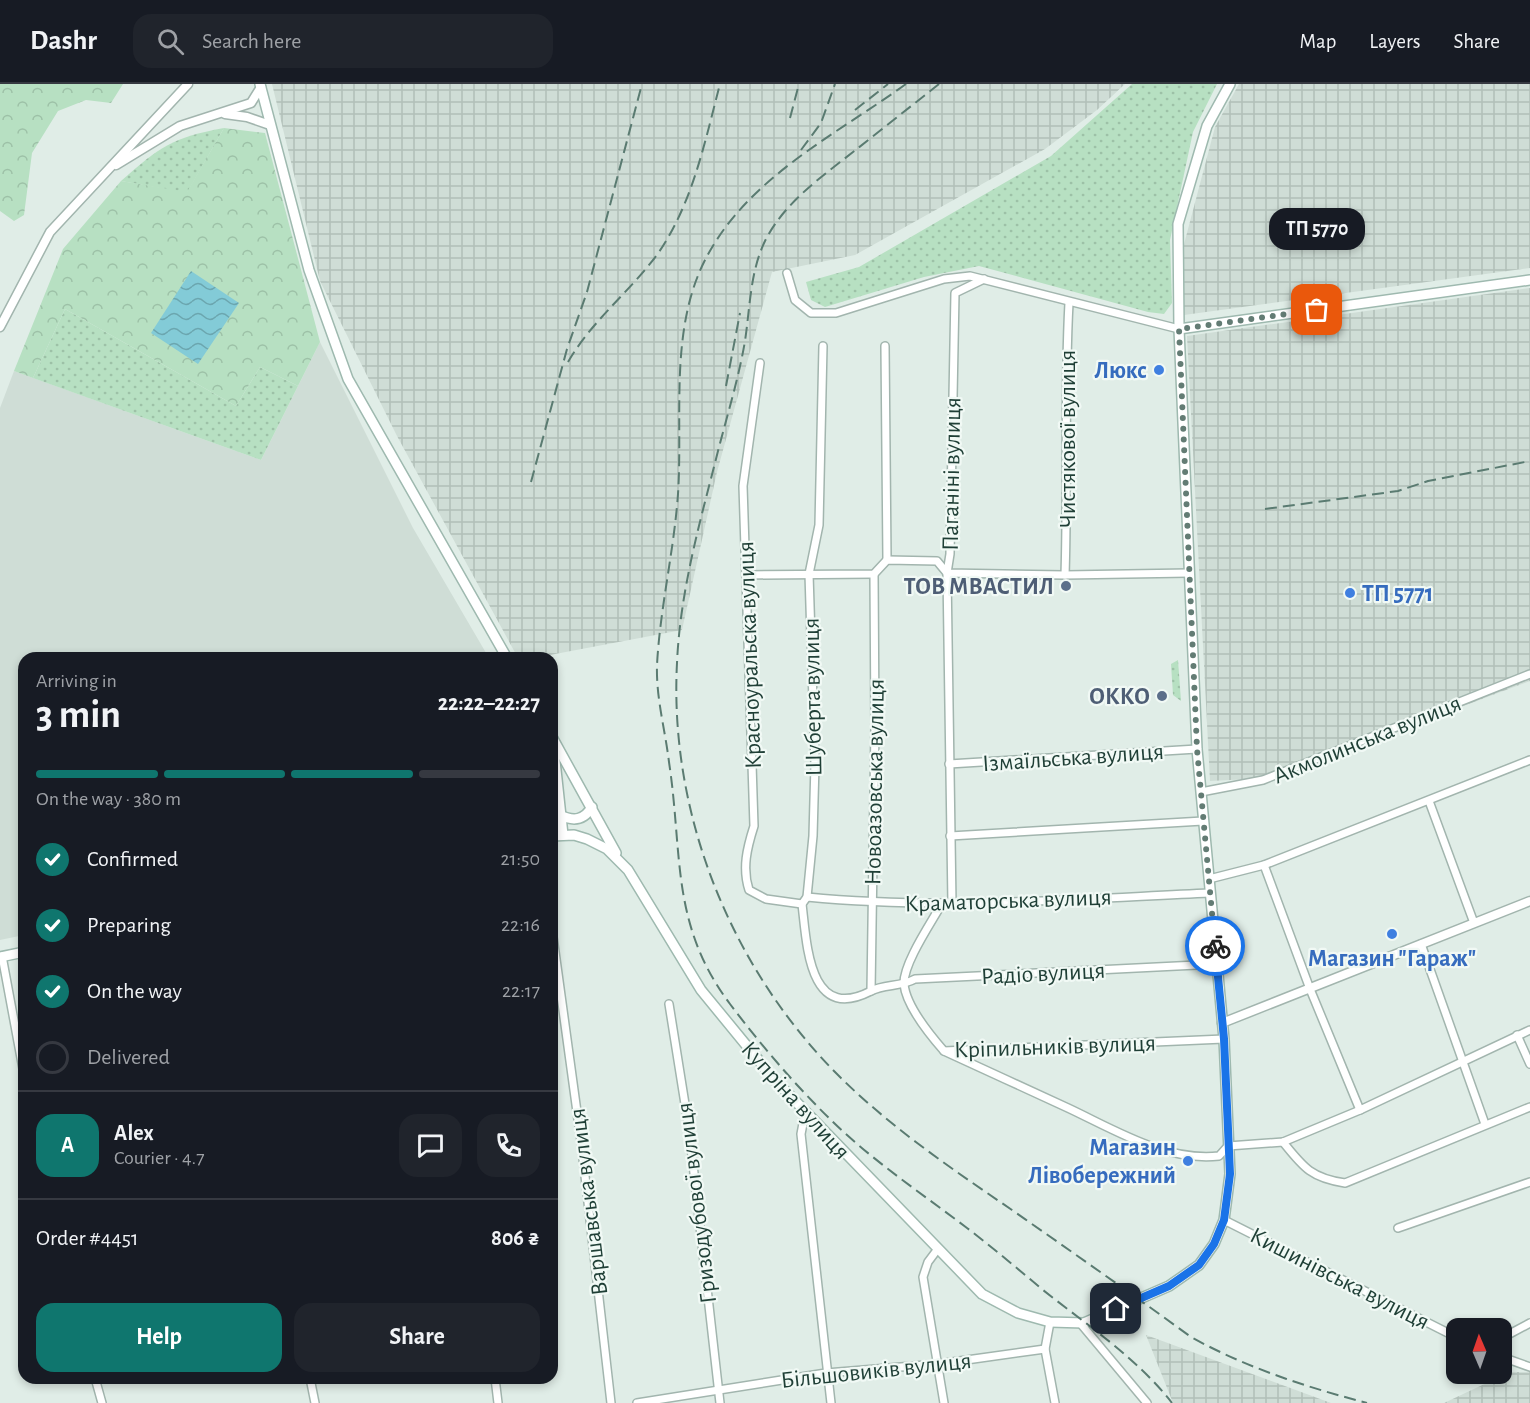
<!DOCTYPE html>
<html lang="en">
<head>
<meta charset="utf-8">
<style>
  :root { --surface:#171b24; --page:#20242c; --text:#f1f3f6; --muted:#9ea1a6; --line:#363941; --accent:#0f766e }
  body { margin:0; font-family:"Alegreya Sans",sans-serif; background:var(--page); color:var(--text); height:100vh; display:flex; flex-direction:column; font-size:22px; white-space:nowrap }
  * { box-sizing:border-box; margin:0 }
  p { font-size:20px; color:var(--muted) }
  .icon { flex:none; width:33px; height:33px; fill:none; stroke:currentColor; stroke-width:2; stroke-linecap:round; stroke-linejoin:round }
  .map { position:relative; flex:1; overflow:hidden }
  .details { position:absolute; left:18px; top:568px; width:540px; height:732px; display:flex; flex-direction:column; background:var(--surface); border-radius:18px; box-shadow:0 3px 9px #0003 }
  .details>* { flex:none }
  .needle { width:39px; rotate:358deg }
  .buttons { position:absolute; left:1446px; top:1234px; display:grid; gap:12px }
  .buttons a { display:grid; place-items:center; width:66px; height:66px; border-radius:12px; background:var(--surface); box-shadow:0 3px 9px #0003; font-size:30px }
  .pin { position:absolute; display:grid; place-items:center; width:51px; height:51px; color:#fff; margin:-26px; border-radius:12px; box-shadow:0 3px 9px #0006 }
  .courier { position:absolute; display:grid; place-items:center; width:60px; height:60px; margin:-30px; border:4px solid #1a73e8; border-radius:50%; background:#fff; color:#222; box-shadow:0 2px 8px #0007 }
  .bubble { position:absolute; height:42px; border-radius:18px; background:var(--surface); box-shadow:0 3px 9px #0003; font-size:20px; font-weight:700; line-height:42px; text-align:center }
  .overview em { font-style:normal; font-weight:700 }
  .overview div { display:flex; flex-direction:column-reverse }
  .overview { display:flex; align-items:center; justify-content:space-between; height:102px; padding:0 18px }
  h1 { font-size:39px; font-weight:700; line-height:45px }
  .bar { display:grid; grid-template-columns:repeat(4,1fr); gap:9px 6px; align-content:center; height:72px; padding:0 18px }
  .bar i { height:8px; border-radius:4px; background:var(--line) }
  .bar .active { background:var(--accent) }
  .bar p { grid-column:span 4 }
  .line { display:flex; align-items:center; gap:15px; padding:0 18px; border-top:2px solid var(--line) }
  .line div { flex:1 }
  .round { display:grid; place-items:center; flex:none; width:63px; height:63px; border-radius:18px; background:var(--page) }
  ol { padding:0 18px; list-style:none }
  li { display:flex; align-items:center; gap:18px; height:66px }
  li p { margin-inline-start:auto }
  li .icon { padding:6px; border-radius:50%; background:var(--accent); color:#fff; stroke-width:4 }
  li:last-child { color:var(--muted) }
  li i { width:33px; height:33px; border:3px solid var(--line); border-radius:50% }
  .primary-button { display:flex; gap:12px; margin-top:auto; padding:12px 18px }
  .primary-button a { flex:1; height:69px; border-radius:18px; background:var(--accent); color:#fff; font-size:24px; font-weight:700; line-height:69px; text-align:center }
  .primary-button a+a { background:var(--page); color:var(--text) }
  header { display:flex; align-items:center; gap:36px; box-sizing:border-box; height:84px; padding:0 30px; background:var(--surface); border-bottom:2px solid var(--line) }
  header strong { font-size:28px }
  nav { display:flex; gap:33px; margin-inline-start:auto; font-size:21px }
  .search { width:420px; height:54px; background:var(--page); display:flex; align-items:center; gap:15px; box-sizing:border-box; padding:0 21px; border-radius:18px; color:var(--muted); font-size:22px }
  .map>svg:first-child { display:block }
</style>
</head>
<body>
<header>
<strong>Dashr</strong>
<div class="search"><svg class="icon" aria-label="search" viewBox="0 0 24 24"><circle cx="10" cy="10" r="6"/><path d="M15 15l6 6"/></svg>Search here</div>
<nav><a>Map</a><a>Layers</a><a>Share</a></nav>
</header>
<div class="map">
<svg width="1530" height="1319" viewBox="0 0 1530 1319">
  <defs>
    <pattern id="industrial-grid" width="8" height="8" patternUnits="userSpaceOnUse" patternTransform="scale(1.5)"><rect width="8" height="8" fill="#cfddd6"/><path d="M0 4h8M4 0v8" fill="none" stroke="#b1bfb8"/></pattern>
    <pattern id="grass-dots" width="8" height="8" patternUnits="userSpaceOnUse" patternTransform="scale(1.5)"><rect width="8" height="8" fill="#b7e0c2"/><path d="M2 2h.1M6 6h.1" fill="none" stroke="#9dc1a7" stroke-width="1.8" stroke-linecap="round"/></pattern>
    <pattern id="forest-crowns" width="20" height="18" patternUnits="userSpaceOnUse" patternTransform="scale(1.5)"><rect width="20" height="18" fill="#b7e0c2"/><path d="M2 6a3 3 0 1 1 6 0M12 15a3 3 0 1 1 6 0" fill="none" stroke="#9dc1a7"/></pattern>
    <pattern id="water-waves" width="16" height="10" patternUnits="userSpaceOnUse" patternTransform="scale(1.5)"><rect width="16" height="10" fill="#83cbd7"/><path d="M0 5q4-4 8 0t8 0" fill="none" stroke="#6ba6af"/></pattern>
  </defs>
  <rect width="100%" height="100%" fill="#e0ede7"/>
  <polygon fill="#cfddd6" points="320,258 413,444 489,574 24,574 24,851 0,856 0,324 14,287 261,376"/>
  <g fill="url(#industrial-grid)">
    <polygon points="272,0 1125,0 1097,26 1045,65 855,171 772,188 717,388 682,546 534,574 518,574 397,352 320,197"/>
    <polygon points="1239,0 1530,0 1530,184 1184,231 1183,164 1215,43"/>
    <polygon points="1530,204 1530,597 1271,694 1210,697 1187,252"/>
    <polygon points="1146,1251 1331,1319 1173,1319"/>
    <polygon points="1510,1288 1530,1288 1530,1319 1444,1319"/>
  </g>
  <g fill="url(#grass-dots)">
    <polygon points="1132,0 1217,0 1193,48 1170,156 1172,219 1164,230 1148,228 979,182 924,193 825,223 811,216 806,198 859,183 1051,72"/>
    <path d="M 224,44 L 187,109 L 121,97 C 161,62 171,54 224,44 Z"/>
    <polygon points="65,225 236,322 260,283 298,302 261,376 33,294"/>
    <polygon points="1178,576 1181,617 1173,611 1171,580"/>
  </g>
  <g fill="url(#forest-crowns)">
    <polygon points="0,0 123,0 111,19 86,16 58,27 32,69 24,131 14,137 0,127"/>
    <polygon points="224,44 265,49 320,258 298,302 260,283 236,322 65,225 33,294 14,287 63,165 121,97 187,108"/>
  </g>
  <polygon fill="url(#water-waves)" points="191,187 239,219 198,280 151,249"/>
  <g fill="none" stroke-linecap="round" stroke-linejoin="round">
    <defs>
      <g id="minor">
        <polyline points="787,189 795,216 811,229 836,229 944,195 970,192 1179,245"/>
        <path d="M 823,262 L 819,441 L 809,490 L 815,680 L 813,752 L 807,813 L 802,820 C 807,862 809,939 871,907 C 884,900 901,903 915,895 L 1217,880"/>
        <polyline points="885,262 887,476"/>
        <path d="M 760,279 L 743,402 L 754,742 C 747,764 742,784 749,806 L 766,815 L 802,820"/>
        <polyline points="746,491 874,490 887,476 937,477 947,489 1065,491 1189,489"/>
        <path d="M 1065,491 C 1068,400 1064,310 1069,219"/>
        <polyline points="949,680 1197,665"/>
        <polyline points="1201,708 1263,696 1530,590"/>
        <polyline points="1429,717 1474,839"/>
        <polyline points="950,752 1203,737"/>
        <polyline points="1264,781 1310,905 1360,1026"/>
        <polyline points="1209,795 1264,781 1530,676"/>
        <path d="M 807,813 C 941,826 1076,815 1210,809"/>
        <polyline points="952,820 947,489 950,470 955,209 984,195"/>
        <path d="M 941,821 C 931,839 903,880 904,900 C 906,922 930,951 944,967 L 1224,955"/>
        <polyline points="552,846 581,1057 611,1319"/>
        <polyline points="1421,860 1485,1040"/>
        <polyline points="2,872 24,990"/>
        <polyline points="871,907 875,644 874,490"/>
        <polyline points="669,920 689,1045 720,1319"/>
        <polyline points="1517,951 1530,980"/>
        <path d="M 944,967 C 985,986 1027,1005 1068,1024 C 1115,1046 1166,1078 1219,1072 L 1228,1062 L 1283,1058 L 1360,1026 L 1530,946"/>
        <polyline points="805,1029 801,1050 831,1319"/>
        <path d="M 1283,1058 C 1303,1083 1311,1094 1345,1099 L 1530,1023"/>
        <polyline points="1224,1136 1456,1253"/>
        <polyline points="1398,1144 1530,1098"/>
        <polyline points="937,1166 928,1178 923,1193 944,1319"/>
        <polyline points="1050,1238 1045,1265 1055,1319"/>
        <polyline points="1081,1240 1147,1319"/>
        <polyline points="1502,1254 1530,1239"/>
        <polyline points="1502,1273 1530,1283"/>
        <polyline points="95,1294 102,1319"/>
        <polyline points="310,1294 315,1319"/>
        <polyline points="495,1294 498,1319"/>
        <polyline points="637,1319 826,1289 938,1280 1045,1265"/>
      </g>
      <g id="tertiary">
        <polyline points="225,30 247,33 270,41"/>
        <polyline points="116,81 180,42 251,19 261,3"/>
        <polyline points="0,243 50,148 188,0"/>
        <polyline points="1222,939 1530,817"/>
      </g>
      <g id="secondary">
        <polyline points="260,0 309,186 348,295 507,574"/>
        <polyline points="1179,245 1530,196"/>
        <polyline points="552,653 616,769"/>
        <polyline points="553,658 563,751"/>
        <path d="M 560,731 C 574,738 584,736 592,723"/>
        <polyline points="552,752 574,751 587,755 607,765 628,786 701,906 774,995 982,1210 1018,1229 1050,1238 1084,1239 1169,1202 1199,1181 1214,1160 1224,1136 1230,1090 1224,955 1197,665 1179,245 1178,140 1207,42 1230,0"/>
        <polyline points="0,873 24,868"/>
      </g>
    </defs>
    <use href="#minor" stroke="#a2b5ae" stroke-width="10"/>
    <use href="#tertiary" stroke="#a2b5ae" stroke-width="11"/>
    <use href="#secondary" stroke="#9eb9af" stroke-width="12"/>
    <use href="#minor" stroke="#fff" stroke-width="7"/>
    <use href="#tertiary" stroke="#fff" stroke-width="8"/>
    <use href="#secondary" stroke="#fff" stroke-width="9"/>
    <g stroke="#5a7b71" stroke-width="2" stroke-dasharray="12 6" stroke-linecap="butt">
      <path d="M 906,0 C 834,52 747,94 705,176 C 669,247 683,334 678,410 C 674,467 660,524 657,581 C 656,614 665,645 669,678 C 683,770 670,840 730,920 C 761,961 795,1001 832,1037 C 873,1077 921,1109 967,1144 C 993,1164 1018,1185 1043,1206 C 1087,1241 1137,1274 1172,1319"/>
      <path d="M 939,0 C 910,23 881,46 853,68 C 820,94 784,119 765,157 C 750,188 750,224 745,257 C 738,298 725,338 715,379 C 698,445 680,510 677,579 C 669,730 731,884 838,991 C 890,1043 952,1085 1012,1126 C 1072,1168 1132,1210 1191,1253 C 1247,1284 1306,1303 1367,1319"/>
      <polyline points="855,26 888,0"/>
      <polyline points="790,34 799,0"/>
      <polyline points="801,66 821,39 835,0"/>
      <path d="M 568,278 C 593,235 631,207 659,168 C 693,118 705,57 720,0"/>
      <polyline points="726,302 740,229"/>
      <polyline points="531,398 567,265 587,208 642,0"/>
      <polyline points="1265,425 1398,407 1428,397 1530,377"/>
    </g>
  </g>
  <g fill="none" stroke-linecap="round" stroke-linejoin="round">
    <polyline stroke="#637c74" stroke-width="6" stroke-dasharray="0 10.8" points="1215,862 1197,665 1179,245 1317,226"/>
    <polyline stroke="#1a73e8" stroke-width="8" points="1116,1225 1169,1202 1199,1181 1214,1160 1224,1136 1230,1090 1224,955 1215,862"/>
  </g>
  <g fill="#3f7fe0" stroke="#f1f9f5" stroke-width="2">
    <circle cx="1159" cy="286" r="6"/>
    <circle cx="1350" cy="509" r="6"/>
    <circle cx="1392" cy="850" r="6"/>
    <circle cx="1188" cy="1077" r="6"/>
  </g>
  <g fill="#5c6f8a" stroke="#f1f9f5" stroke-width="2">
    <circle cx="1066" cy="502" r="6"/>
    <circle cx="1162" cy="612" r="6"/>
  </g>
  <g text-anchor="middle" stroke-width="4.5" stroke-linejoin="round" paint-order="stroke">
    <g font-size="24" font-weight="bold" fill="#366cbe" stroke="#f1f9f5" text-anchor="end">
      <text x="1147" y="294">Люкс</text>
      <text x="1362" y="517" text-anchor="start">ТП 5771</text>
      <text x="1392" y="882" text-anchor="middle">Магазин "Гараж"</text>
      <text x="1176" y="1071">Магазин<tspan x="1176" dy="28">Лівобережний</tspan></text>
    </g>
    <g font-size="24" fill="#1f3f36" stroke="#f1f9f5">
      <text transform="translate(1067 355) rotate(-90)" y="8">Чистякової вулиця</text>
      <text transform="translate(951 390) rotate(-89)" y="8">Паганіні вулиця</text>
      <text transform="translate(749 571) rotate(-92)" y="8">Красноуральска вулиця</text>
      <text transform="translate(812 613) rotate(-91)" y="8">Шуберта вулиця</text>
      <text transform="translate(1367 655) rotate(-22)" y="8">Акмолинська вулиця</text>
      <text transform="translate(1073 673) rotate(-4)" y="8">Ізмаїльська вулиця</text>
      <text transform="translate(874 698) rotate(-89)" y="8">Новоазовська вулиця</text>
      <text transform="translate(1008 816) rotate(-2)" y="8">Краматорська вулиця</text>
      <text transform="translate(1043 889) rotate(-3)" y="8">Радіо вулиця</text>
      <text transform="translate(1055 962) rotate(-2)" y="8">Кріпильників вулиця</text>
      <text transform="translate(796 1016) rotate(48)" y="8">Купріна вулиця</text>
      <text transform="translate(588 1118) rotate(-97)" y="8">Варшавська вулиця</text>
      <text transform="translate(696 1119) rotate(-97)" y="8">Гризодубової вулиця</text>
      <text transform="translate(1340 1194) rotate(27)" y="8">Кишинівська вулиця</text>
      <text transform="translate(876 1286) rotate(-6)" y="8">Більшовиків вулиця</text>
    </g>
    <g font-size="24" font-weight="bold" fill="#4e5e75" stroke="#f1f9f5" text-anchor="end">
      <text x="1054" y="510">ТОВ МВАСТИЛ</text>
      <text x="1150" y="620">ОККО</text>
    </g>
  </g>
</svg>
<div class="buttons">
<a><svg class="needle" viewBox="-14 -14 28 28"><path d="M0-13l5 13h-10z" fill="#e53935"/><path d="M0 13l5-13h-10z" fill="#9ea1a6"/></svg></a>
</div>
<div class="pin" style="left:1317px;top:226px;background:#ea580c"><svg class="icon" aria-label="bag" viewBox="0 0 24 24"><path d="M5 8h14l-1 12H6zM9 8a3 3 0 0 1 6 0"/></svg></div>
<div class="pin" style="left:1116px;top:1225px;background:#1f2937"><svg class="icon" aria-label="home" viewBox="0 0 24 24"><path d="M3 11l9-7 9 7M6 9v11h12V9"/></svg></div>
<div class="courier" style="left:1215px;top:862px"><svg class="icon" aria-label="bike" viewBox="0 0 24 24"><circle cx="6" cy="16" r="4"/><circle cx="18" cy="16" r="4"/><path d="M6 16l4-8h5l3 8M10 8l3 8H6M13 5h3"/></svg></div>
<div class="bubble" style="left:1269px;top:124px;width:96px">ТП 5770</div>
<section class="details">
<div class="overview"><div><h1>3 min</h1><p>Arriving in</p></div><em>22:22–22:27</em></div>
<div class="bar"><i class="active"></i><i class="active"></i><i class="active"></i><i></i><p>On the way · 380 m</p></div>
<ol>
<li><svg class="icon" aria-label="check" viewBox="0 0 24 24"><path d="M5 12l5 5 9-10"/></svg>Confirmed<p>21:50</p></li>
<li><svg class="icon" aria-label="check" viewBox="0 0 24 24"><path d="M5 12l5 5 9-10"/></svg>Preparing<p>22:16</p></li>
<li><svg class="icon" aria-label="check" viewBox="0 0 24 24"><path d="M5 12l5 5 9-10"/></svg>On the way<p>22:17</p></li>
<li><i></i>Delivered</li>
</ol>
<div class="line" style="height:108px"><b class="round" style="background:var(--accent);color:#fff">A</b><div><b>Alex</b><p>Courier · 4.7</p></div><a class="round"><svg class="icon" aria-label="chat" viewBox="0 0 24 24"><path d="M4 5h16v11H9l-5 4z"/></svg></a><a class="round"><svg class="icon" aria-label="phone" viewBox="0 0 24 24"><path d="M5 4h4l2 5-3 2q2 4 5 5l2-3 5 2v4C11 20 4 13 5 4z"/></svg></a></div>
<div class="line" style="height:78px"><div>Order #4451</div><b>806 ₴</b></div>
<div class="primary-button"><a>Help</a><a>Share</a></div>
</section>
</div>
</body>
</html>
